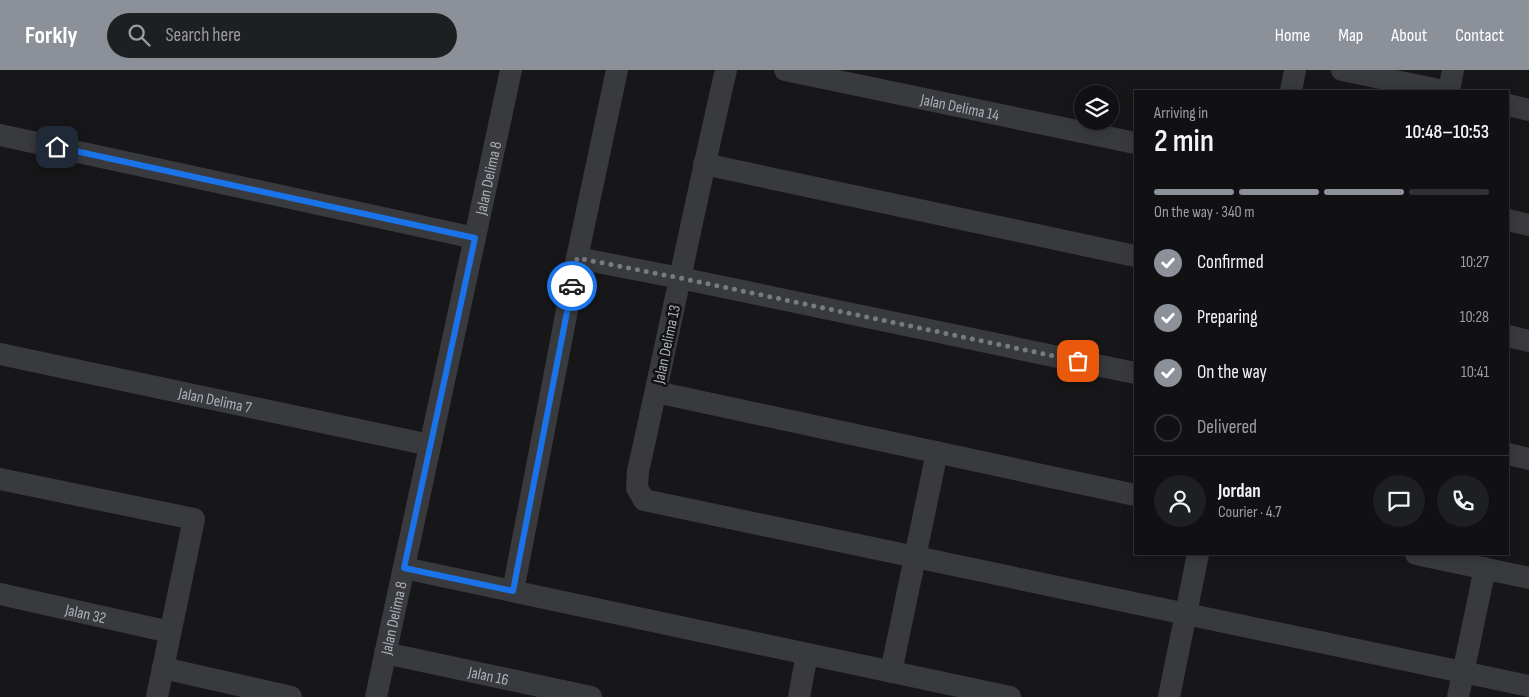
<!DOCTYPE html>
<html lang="en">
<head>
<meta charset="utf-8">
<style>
  :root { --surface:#111113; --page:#1e1f21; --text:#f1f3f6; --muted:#9c9da0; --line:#303133; --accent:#8c9099 }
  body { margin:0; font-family:"Sofia Sans Condensed",sans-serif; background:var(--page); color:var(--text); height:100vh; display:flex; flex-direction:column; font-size:19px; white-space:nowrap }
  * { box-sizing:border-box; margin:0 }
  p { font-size:16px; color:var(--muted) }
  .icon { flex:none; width:28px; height:28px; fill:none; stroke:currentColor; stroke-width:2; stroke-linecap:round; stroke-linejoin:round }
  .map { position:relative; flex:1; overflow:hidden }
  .side { position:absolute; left:1134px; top:20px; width:375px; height:465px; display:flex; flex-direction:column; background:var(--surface); border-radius:0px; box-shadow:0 2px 12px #0003,0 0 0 1px var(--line) }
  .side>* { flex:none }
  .controls { position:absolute; left:1074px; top:15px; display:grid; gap:10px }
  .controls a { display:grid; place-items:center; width:45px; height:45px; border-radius:50%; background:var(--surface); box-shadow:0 2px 12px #0003,0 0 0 1px var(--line); font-size:25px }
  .pin { position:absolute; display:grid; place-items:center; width:42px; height:42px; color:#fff; margin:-21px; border-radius:10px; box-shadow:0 2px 8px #0006 }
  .courier { position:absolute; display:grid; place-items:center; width:50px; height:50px; margin:-25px; border:4px solid #1a73e8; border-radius:50%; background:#fff; color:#222; box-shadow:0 1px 6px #0007 }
  .summary em { font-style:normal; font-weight:600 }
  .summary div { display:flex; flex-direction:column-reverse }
  .summary { display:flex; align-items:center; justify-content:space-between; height:85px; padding:0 20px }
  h1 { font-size:32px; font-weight:600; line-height:38px }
  .bar { display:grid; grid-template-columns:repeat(4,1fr); gap:8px 5px; align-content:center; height:60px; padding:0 20px }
  .bar i { height:6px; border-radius:4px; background:var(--line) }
  .bar .selected { background:var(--accent) }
  .bar p { grid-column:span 4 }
  .line { display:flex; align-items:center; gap:12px; padding:0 20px; border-top:1px solid var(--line) }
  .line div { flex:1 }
  .round { display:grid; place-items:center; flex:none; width:52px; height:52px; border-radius:26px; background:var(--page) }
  ol { padding:0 20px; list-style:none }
  li { display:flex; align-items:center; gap:15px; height:55px }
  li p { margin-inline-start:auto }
  li .icon { padding:5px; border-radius:50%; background:var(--accent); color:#fff; stroke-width:4 }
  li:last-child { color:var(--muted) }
  li i { width:28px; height:28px; border:2px solid var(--line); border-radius:50% }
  header { display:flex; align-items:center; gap:30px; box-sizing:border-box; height:70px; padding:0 25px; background:var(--accent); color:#fff }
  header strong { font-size:24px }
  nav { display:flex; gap:28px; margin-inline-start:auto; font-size:18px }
  .search { width:350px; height:45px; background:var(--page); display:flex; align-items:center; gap:12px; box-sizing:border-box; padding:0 18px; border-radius:28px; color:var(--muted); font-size:19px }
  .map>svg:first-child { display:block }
</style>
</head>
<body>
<header>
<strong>Forkly</strong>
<div class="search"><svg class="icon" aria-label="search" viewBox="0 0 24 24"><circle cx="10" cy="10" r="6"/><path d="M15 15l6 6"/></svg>Search here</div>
<nav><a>Home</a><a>Map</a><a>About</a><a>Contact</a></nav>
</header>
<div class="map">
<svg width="1529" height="627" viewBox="0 0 1529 627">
  <rect width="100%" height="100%" fill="#171719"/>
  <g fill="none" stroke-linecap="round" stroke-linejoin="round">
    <g stroke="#383a3e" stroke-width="22">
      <path d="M 726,0 C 695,133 668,268 638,401 L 637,418 L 644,430 L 1529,616"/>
      <path id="s1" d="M 785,0 L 1135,73"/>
      <polyline points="1342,0 1444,21"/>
      <polyline points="1291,21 1295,0"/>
      <polyline points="1449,21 1453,0"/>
      <polyline points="1508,35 1529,40"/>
      <polyline points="0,65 475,168"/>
      <polyline points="704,94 1135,186"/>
      <polyline points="1508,150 1529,155"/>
      <polyline points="577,188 680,208 1135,303"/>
      <polyline points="1508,266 1529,271"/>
      <path id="s2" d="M 0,284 L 430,375"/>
      <polyline points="656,322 1135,425"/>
      <polyline points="1508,384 1529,389"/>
      <polyline points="0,409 194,449 157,627"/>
      <polyline points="1416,484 1529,508"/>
      <polyline points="404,498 1010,627"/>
      <polyline points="513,521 577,188 617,0"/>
      <path id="s3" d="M 0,524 L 170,562"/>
      <path id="s4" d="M 385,583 L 591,627"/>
      <polyline points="163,598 291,627"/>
      <polyline points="891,602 937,382"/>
      <path id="s5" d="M 376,627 L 511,0"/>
      <polyline points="799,627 807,584"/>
      <polyline points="1169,627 1198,484"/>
      <polyline points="1458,627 1485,498"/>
    </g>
  </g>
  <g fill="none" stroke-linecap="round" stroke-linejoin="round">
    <polyline stroke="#777a80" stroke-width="5" stroke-dasharray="0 9" points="572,216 577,188 680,208 1078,291"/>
    <polyline stroke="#1a73e8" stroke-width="6" points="57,77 475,168 404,498 513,521 572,216"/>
  </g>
  <g text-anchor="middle" stroke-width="5" stroke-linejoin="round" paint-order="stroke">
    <g font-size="16" fill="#aaafb8" stroke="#121214">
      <text dy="6" stroke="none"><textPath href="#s1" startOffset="179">Jalan Delima 14</textPath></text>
      <text dy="6" stroke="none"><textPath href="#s5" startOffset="531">Jalan Delima 8</textPath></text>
      <text transform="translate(666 274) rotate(-78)" y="6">Jalan Delima 13</text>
      <text dy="6" stroke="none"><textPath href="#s2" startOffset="220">Jalan Delima 7</textPath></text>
      <text dy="6" stroke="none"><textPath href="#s3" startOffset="88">Jalan 32</textPath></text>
      <text dy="6" stroke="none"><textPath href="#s5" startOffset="81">Jalan Delima 8</textPath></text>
      <text dy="6" stroke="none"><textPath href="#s4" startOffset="106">Jalan 16</textPath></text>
    </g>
  </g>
</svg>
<div class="controls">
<a><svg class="icon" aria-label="layers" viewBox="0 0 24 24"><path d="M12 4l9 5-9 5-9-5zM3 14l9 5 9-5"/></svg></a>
</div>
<div class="pin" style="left:1078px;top:291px;background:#ea580c"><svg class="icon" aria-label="bag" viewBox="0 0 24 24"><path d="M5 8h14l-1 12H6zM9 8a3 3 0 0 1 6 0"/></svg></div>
<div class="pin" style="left:57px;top:77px;background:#1f2937"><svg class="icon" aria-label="home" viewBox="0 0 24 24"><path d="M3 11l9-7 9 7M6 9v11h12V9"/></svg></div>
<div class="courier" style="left:572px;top:216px"><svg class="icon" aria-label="car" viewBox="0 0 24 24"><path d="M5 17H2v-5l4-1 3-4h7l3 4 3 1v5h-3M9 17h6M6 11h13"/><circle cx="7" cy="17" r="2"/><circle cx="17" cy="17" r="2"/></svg></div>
<section class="side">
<div class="summary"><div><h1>2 min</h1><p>Arriving in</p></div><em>10:48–10:53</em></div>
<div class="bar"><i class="selected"></i><i class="selected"></i><i class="selected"></i><i></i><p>On the way · 340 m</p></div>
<ol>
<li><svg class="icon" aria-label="check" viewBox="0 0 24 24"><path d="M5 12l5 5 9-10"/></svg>Confirmed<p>10:27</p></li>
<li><svg class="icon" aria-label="check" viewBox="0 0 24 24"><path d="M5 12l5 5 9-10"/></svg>Preparing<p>10:28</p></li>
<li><svg class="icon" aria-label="check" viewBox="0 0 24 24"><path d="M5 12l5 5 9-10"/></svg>On the way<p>10:41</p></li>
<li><i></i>Delivered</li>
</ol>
<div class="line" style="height:90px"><a class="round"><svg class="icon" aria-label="person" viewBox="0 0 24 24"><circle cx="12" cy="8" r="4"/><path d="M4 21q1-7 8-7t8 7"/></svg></a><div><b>Jordan</b><p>Courier · 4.7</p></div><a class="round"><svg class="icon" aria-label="chat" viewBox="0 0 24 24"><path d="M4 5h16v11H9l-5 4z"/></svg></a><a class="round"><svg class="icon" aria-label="phone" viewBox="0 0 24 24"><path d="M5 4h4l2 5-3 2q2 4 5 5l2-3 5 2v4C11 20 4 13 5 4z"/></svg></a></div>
</section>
</div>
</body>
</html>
